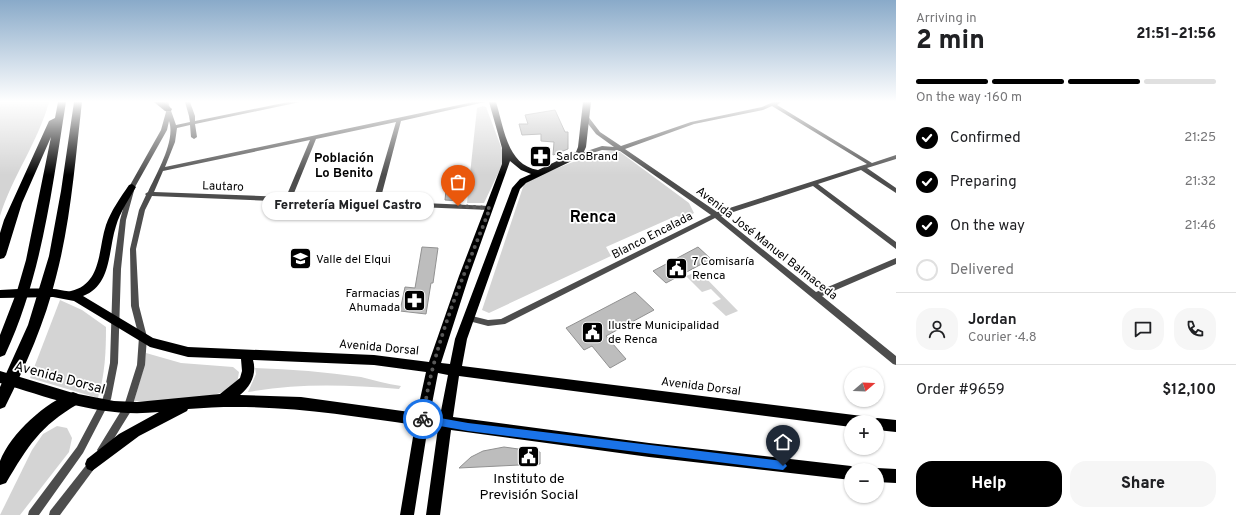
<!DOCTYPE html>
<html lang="en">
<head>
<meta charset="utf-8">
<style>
  :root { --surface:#fff; --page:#f6f6f6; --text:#202124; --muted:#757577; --line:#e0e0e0; --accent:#000 }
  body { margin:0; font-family:Overpass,sans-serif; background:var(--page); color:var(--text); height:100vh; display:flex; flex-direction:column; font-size:15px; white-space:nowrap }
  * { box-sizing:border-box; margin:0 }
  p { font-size:13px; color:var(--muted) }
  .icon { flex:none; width:22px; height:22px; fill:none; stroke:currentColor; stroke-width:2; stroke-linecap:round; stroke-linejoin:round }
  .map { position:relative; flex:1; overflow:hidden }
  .side { display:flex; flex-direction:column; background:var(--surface); width:340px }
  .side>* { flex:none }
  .needle { width:26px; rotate:71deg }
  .controls { position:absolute; left:844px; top:367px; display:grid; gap:8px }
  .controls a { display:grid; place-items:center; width:40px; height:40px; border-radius:50%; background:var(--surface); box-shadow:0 1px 3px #0004; font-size:20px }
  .pin { position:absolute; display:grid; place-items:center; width:34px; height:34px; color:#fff; margin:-41px -17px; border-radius:50% 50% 50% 0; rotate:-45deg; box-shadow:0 0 4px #0007 }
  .pin .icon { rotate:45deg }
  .courier { position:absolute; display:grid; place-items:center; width:40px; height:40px; margin:-20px; border:3px solid #1a73e8; border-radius:50%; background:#fff; color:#222; box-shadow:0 1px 5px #0007 }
  .bubble { position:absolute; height:28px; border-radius:14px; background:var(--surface); box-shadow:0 1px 3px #0004; font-size:13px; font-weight:800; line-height:28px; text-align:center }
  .headline em { font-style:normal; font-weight:800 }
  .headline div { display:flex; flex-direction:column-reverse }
  .headline { display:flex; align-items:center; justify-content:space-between; height:68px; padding:0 20px }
  h1 { font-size:26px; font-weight:800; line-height:30px }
  .bar { display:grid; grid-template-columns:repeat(4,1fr); gap:6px 4px; align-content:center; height:48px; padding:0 20px }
  .bar i { height:5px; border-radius:3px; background:var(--line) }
  .bar .active { background:var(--accent) }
  .bar p { grid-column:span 4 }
  .line { display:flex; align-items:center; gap:10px; padding:0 20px; border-top:1px solid var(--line) }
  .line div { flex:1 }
  .round { display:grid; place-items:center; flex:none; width:42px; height:42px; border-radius:16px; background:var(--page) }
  ol { padding:0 20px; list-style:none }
  li { display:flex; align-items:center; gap:12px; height:44px }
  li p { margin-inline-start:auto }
  li .icon { padding:4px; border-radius:50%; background:var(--accent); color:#fff; stroke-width:4 }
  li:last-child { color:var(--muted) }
  li i { width:22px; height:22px; border:2px solid var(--line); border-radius:50% }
  .button { display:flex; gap:8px; margin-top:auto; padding:8px 20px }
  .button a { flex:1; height:46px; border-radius:16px; background:var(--accent); color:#fff; font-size:16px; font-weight:800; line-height:46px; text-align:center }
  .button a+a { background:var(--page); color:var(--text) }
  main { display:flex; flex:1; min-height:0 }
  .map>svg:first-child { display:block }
</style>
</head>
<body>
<main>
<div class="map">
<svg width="896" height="515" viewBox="0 0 896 515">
  <rect width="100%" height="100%" fill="#fff"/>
  <g fill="#d4d4d4">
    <path d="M 0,102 L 49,102 C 38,142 12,177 0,216 Z"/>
    <polygon points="483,106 486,107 503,152 503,163 484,203 467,203 477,108"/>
    <path d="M 611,151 L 620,152 L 689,203 L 694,213 L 685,218 L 676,216 L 606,247 L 611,256 L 489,313 L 482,310 L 524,184 C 545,172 587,155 611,151 Z"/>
    <polygon points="699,271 738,311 726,316 712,303 721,299 711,289 702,292 686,276"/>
    <path d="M 60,300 L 82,310 L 106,327 C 106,352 105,374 98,398 L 30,378 Z"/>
    <path d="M 146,353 L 181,363 L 233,367 L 239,372 L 237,384 C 212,403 165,401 134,401 L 144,367 Z"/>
    <path d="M 255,368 C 291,369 326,372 361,377 C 374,380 387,384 401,386 L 399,389 C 348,385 299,383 248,392 L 256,374 Z"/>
    <polygon points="57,426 67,428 72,438 69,452 20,515 0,515 32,450 43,434"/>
  </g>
  <g fill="#bdbdbd" stroke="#919191">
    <polygon points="555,110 565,132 568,132 568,149 553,155 554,142 541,141 541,134 522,135 519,124 528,124 525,115"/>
    <polygon points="446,190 464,190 463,201 445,200"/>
    <polygon points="422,247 438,248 433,283 431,283 426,314 400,311 405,287 415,288"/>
    <polygon points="698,247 711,259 666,283 653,271"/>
    <polygon points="635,292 654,310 606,336 626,359 610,368 592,346 584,350 566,328"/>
    <polygon points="504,447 540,452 540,464 459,468 471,457 483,451"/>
  </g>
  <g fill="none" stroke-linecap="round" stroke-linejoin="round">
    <g fill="#4d4d4d" fill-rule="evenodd">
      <path d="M 163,102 L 168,102 L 176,125 L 190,122 L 189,116 L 185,102 L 190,102 L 195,116 L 195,121 L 288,102 L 300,102 L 195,124 L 197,137 L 194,139 L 191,137 L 190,125 L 177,128 L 175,142 L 165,167 L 473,102 L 485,102 L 401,121 L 380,201 L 490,206 L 493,208 L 490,210 L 152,196 L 145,210 L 136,249 L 139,306 L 147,337 L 145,365 L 131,411 L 105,453 L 102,455 L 99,453 L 97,450 L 124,406 L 137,365 L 139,337 L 131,306 L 130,249 L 139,210 L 146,195 L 145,194 L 148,192 C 156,174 176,141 169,121 L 167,130 L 135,187 L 126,220 L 121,269 L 118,363 L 111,399 L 83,453 L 39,515 L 28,515 L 29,511 L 77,447 L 103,398 L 110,363 L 113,269 L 120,220 L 129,187 L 161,130 L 166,112 ZM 396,122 L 373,201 L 292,198 L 316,139 ZM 310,140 L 286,197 L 154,192 L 163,171 Z"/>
      <path d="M 773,102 L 781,102 L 777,105 L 872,163 L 896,155 L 896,159 L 867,168 L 896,188 L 896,193 L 861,170 L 818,184 L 896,242 L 896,249 L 813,186 L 721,216 L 816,292 L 896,258 L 896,264 L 822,296 L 896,356 L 896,365 L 893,364 L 715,218 L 505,324 L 488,326 L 465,320 L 464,318 L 465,316 L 468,315 L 488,320 L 501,319 L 711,215 L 620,151 L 602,150 L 579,157 L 575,157 L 575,155 L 602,146 L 614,147 L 596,134 L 582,116 L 583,115 L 587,115 L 600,132 L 621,146 L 691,122 L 762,107 ZM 772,106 L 867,164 L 717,212 L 625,149 L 694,124 L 763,110 Z"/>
      <polygon points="94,457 97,459 99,462 97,465 60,515 49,515 50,511 91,459"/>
    </g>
    <g fill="#000" fill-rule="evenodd">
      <path d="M 489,102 L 496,102 C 504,128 507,165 538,170 L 576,152 L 578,147 L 583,102 L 591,102 L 586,147 L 582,156 L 526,183 L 520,189 L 467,339 L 462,366 L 862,416 L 867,418 L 868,422 L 851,422 L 851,427 L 459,376 L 453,417 L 649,443 L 851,466 L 857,470 L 851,470 L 851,480 L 649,457 L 451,430 L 440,515 L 426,515 L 438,428 L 428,426 L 414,515 L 400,515 L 415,425 C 340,414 265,402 188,409 L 187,411 L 139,436 L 92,471 L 87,469 L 85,464 L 87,459 L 119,434 L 159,412 C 101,418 54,399 0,383 L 0,371 L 73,393 L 114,401 L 137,402 L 220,394 L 240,378 L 242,371 L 241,359 L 188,357 L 150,347 L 74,301 L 53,297 L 0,298 L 0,290 C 17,289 35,288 53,289 C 58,289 65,292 71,291 C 102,284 98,249 106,225 C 111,211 120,198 129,185 L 132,184 L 136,187 C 129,199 120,212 116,226 C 108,250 112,285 83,296 L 153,338 L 188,347 L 374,355 L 429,362 L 459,276 L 502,164 L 502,148 ZM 510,161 L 521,170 L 531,174 L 520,179 L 512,188 L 455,339 L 450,364 L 441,363 L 469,276 ZM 253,360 L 374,365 L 426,372 L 417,413 L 301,397 L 240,395 C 251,386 257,374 253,360 ZM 438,373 L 448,375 L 440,416 L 430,414 Z"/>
      <polygon points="877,418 896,420 896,432 877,430 877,422 871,422 872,420"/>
      <polygon points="877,468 896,469 896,483 877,482 877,470 872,470"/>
    </g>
    <g fill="#000" fill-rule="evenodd">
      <path d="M 58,102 L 66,102 C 52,188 42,276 5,355 L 0,357 L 0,335 L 17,291 L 26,260 L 51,137 L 22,203 L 6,255 L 4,258 L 0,259 L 0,233 L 4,220 L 49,121 L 55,118 Z"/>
      <path d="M 74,102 L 82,102 C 75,161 71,220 56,277 C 45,322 26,365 5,407 L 0,409 L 0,387 L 28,325 L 49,256 L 61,191 Z"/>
      <polygon points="154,102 164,102 172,109 171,111 165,111"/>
      <path d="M 73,392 L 78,394 L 80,399 L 78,404 C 40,426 28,446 6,483 L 0,485 C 0,478 0,467 0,461 C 11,433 46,402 73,392 Z"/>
    </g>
  </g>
  <linearGradient id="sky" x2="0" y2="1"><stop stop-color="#89aac9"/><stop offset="0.58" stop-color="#fff"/><stop offset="1" stop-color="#fff" stop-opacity="0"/></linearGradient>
  <rect width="896" height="175" fill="url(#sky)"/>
  <polygon fill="#1a73e8" points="423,415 468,423 783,461 787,466 783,470 468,431 423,423 419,419"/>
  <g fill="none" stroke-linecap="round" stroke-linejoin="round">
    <path stroke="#595959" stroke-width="4" stroke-dasharray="0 7.2" d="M 423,419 C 432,346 464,276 490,208 L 458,206"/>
  </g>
  <defs>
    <symbol id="pharmacy-square" viewBox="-11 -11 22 22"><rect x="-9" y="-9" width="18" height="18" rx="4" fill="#000" stroke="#fff"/><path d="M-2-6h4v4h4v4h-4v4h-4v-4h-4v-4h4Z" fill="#fff"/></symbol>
    <symbol id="school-square" viewBox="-11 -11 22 22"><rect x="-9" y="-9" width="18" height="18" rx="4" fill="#000" stroke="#fff"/><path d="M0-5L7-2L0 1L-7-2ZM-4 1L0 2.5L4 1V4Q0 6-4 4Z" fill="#fff"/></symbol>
    <symbol id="civic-square" viewBox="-11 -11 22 22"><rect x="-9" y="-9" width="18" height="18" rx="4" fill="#000" stroke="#fff"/><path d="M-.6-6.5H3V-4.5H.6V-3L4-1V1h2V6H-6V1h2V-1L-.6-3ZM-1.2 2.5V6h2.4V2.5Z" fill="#fff"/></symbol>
  </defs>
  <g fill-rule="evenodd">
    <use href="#pharmacy-square" x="528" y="144" width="25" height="25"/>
    <use href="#school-square" x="288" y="246" width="25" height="25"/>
    <use href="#civic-square" x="664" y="256" width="25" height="25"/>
    <use href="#pharmacy-square" x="402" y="288" width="25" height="25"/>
    <use href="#civic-square" x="580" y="320" width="25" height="25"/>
    <use href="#civic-square" x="516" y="444" width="25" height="25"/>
  </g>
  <g text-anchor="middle" stroke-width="3.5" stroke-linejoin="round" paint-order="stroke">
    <g font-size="12" fill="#000" stroke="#fff" text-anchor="start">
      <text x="556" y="160">SalcoBrand</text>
      <text x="316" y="263">Valle del Elqui</text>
      <text x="692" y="265">7 Comisaría<tspan x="692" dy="14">Renca</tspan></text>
      <text x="400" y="297" text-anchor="end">Farmacias<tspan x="400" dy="14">Ahumada</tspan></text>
      <text x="608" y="329">Ilustre Municipalidad<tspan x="608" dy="14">de Renca</tspan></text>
    </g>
    <g font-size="12" fill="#000" stroke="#fff">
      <text transform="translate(223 186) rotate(2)" y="4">Lautaro</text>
      <text transform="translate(652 235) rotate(-27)" y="4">Blanco Encalada</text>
      <text transform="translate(767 243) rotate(38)" y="4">Avenida José Manuel Balmaceda</text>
      <text transform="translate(379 347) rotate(5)" y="4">Avenida Dorsal</text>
      <text transform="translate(701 386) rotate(7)" y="4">Avenida Dorsal</text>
    </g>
    <g font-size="13" font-weight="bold" fill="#000" stroke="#fff">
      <text x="344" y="162">Población<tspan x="344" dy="15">Lo Benito</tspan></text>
    </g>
    <g font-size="14" fill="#000" stroke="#fff">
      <text transform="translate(60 377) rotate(15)" y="5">Avenida Dorsal</text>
    </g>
    <g font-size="14" fill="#000" stroke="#fff">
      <text x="529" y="483">Instituto de<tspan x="529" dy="16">Previsión Social</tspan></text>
    </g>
    <g font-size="16" font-weight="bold" fill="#000" stroke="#fff">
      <text x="593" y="222">Renca</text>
    </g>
  </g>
</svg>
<div class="controls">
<a><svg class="needle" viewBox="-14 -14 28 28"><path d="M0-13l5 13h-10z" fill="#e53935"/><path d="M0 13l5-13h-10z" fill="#757577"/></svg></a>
<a>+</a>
<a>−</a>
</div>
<div class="pin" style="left:458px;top:206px;background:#ea580c"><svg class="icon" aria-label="bag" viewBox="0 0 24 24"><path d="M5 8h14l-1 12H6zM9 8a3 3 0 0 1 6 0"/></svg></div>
<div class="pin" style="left:783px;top:466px;background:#1f2937"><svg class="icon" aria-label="home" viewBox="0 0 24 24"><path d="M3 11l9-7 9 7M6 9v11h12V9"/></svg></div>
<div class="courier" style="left:423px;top:419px"><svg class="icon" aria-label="bike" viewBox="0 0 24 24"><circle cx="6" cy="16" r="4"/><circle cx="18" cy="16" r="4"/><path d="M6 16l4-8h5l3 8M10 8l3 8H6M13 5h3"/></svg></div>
<div class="bubble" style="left:262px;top:192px;width:172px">Ferretería Miguel Castro</div>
</div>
<section class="side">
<div class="headline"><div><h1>2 min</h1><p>Arriving in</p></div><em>21:51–21:56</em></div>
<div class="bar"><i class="active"></i><i class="active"></i><i class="active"></i><i></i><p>On the way · 160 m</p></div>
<ol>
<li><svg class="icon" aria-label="check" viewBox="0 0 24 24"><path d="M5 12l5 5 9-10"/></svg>Confirmed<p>21:25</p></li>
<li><svg class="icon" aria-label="check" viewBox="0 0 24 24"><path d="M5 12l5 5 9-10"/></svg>Preparing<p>21:32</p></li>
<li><svg class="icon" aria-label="check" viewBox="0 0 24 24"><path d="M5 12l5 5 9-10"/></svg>On the way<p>21:46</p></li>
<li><i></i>Delivered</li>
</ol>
<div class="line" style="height:72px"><a class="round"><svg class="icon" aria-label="person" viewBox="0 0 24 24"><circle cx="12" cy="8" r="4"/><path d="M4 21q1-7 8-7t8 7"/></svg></a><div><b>Jordan</b><p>Courier · 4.8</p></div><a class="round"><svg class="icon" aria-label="chat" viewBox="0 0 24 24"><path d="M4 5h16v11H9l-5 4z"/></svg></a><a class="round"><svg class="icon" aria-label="phone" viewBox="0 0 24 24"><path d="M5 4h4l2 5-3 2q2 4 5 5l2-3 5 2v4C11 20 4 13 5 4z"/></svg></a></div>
<div class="line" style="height:52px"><div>Order #9659</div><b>$12,100</b></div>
<div class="button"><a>Help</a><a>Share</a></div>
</section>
</main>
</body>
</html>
